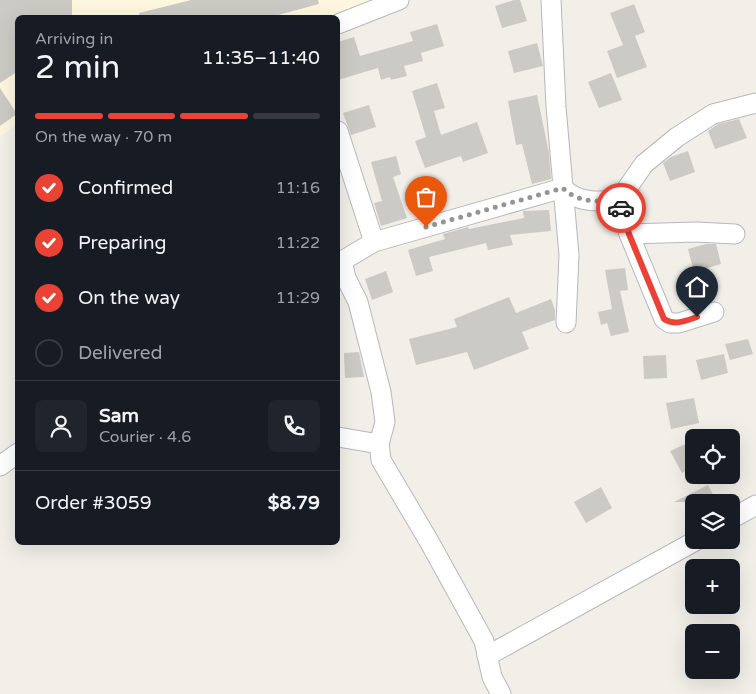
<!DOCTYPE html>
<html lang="en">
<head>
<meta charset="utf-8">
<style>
  :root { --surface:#171b24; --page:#20242c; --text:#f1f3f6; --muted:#9ea1a6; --line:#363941; --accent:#ea4335 }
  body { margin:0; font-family:"Varela Round",sans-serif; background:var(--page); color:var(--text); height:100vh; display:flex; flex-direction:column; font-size:19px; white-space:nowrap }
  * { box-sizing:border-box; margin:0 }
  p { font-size:16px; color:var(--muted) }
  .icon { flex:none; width:28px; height:28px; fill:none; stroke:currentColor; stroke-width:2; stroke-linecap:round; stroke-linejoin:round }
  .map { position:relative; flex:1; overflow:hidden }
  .sheet { position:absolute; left:15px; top:15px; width:325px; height:530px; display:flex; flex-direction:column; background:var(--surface); border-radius:8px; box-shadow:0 5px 20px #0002 }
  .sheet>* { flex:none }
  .buttons { position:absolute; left:685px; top:429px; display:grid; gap:10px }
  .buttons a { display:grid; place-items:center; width:55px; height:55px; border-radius:8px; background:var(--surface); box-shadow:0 5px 20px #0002; font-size:25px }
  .pin { position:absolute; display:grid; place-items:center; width:42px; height:42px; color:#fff; margin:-51px -21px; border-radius:50% 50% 50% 0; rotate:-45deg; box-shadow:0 0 5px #0007 }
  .pin .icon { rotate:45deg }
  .courier { position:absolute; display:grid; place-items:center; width:50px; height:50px; margin:-25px; border:4px solid #ea4335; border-radius:50%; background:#fff; color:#222; box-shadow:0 1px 6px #0007 }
  .head em { font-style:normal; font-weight:600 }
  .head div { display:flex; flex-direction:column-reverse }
  .head { display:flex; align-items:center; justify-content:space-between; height:85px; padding:0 20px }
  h1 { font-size:32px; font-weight:600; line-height:38px }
  .bar { display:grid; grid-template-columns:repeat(4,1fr); gap:8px 5px; align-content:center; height:60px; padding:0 20px }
  .bar i { height:6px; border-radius:4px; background:var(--line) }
  .bar .selected { background:var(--accent) }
  .bar p { grid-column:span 4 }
  .line { display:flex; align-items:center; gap:12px; padding:0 20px; border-top:1px solid var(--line) }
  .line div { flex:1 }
  .round { display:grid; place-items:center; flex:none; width:52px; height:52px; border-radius:8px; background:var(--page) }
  ol { padding:0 20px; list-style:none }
  li { display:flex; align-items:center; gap:15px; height:55px }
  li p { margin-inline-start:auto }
  li .icon { padding:5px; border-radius:50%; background:var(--accent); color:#fff; stroke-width:4 }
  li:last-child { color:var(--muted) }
  li i { width:28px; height:28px; border:2px solid var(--line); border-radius:50% }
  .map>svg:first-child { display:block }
</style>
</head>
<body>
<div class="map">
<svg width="756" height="694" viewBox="0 0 756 694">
  <rect width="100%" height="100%" fill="#f1efe8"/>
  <polygon fill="#fef7e0" points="0,0 373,0 373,2 330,18 18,18 17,124 0,137"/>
  <g fill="#cccac5">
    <polygon points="0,0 72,0 72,18 18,18 18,71 0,83"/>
    <polygon points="191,0 318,0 319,4 267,18 140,18 139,13"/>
    <polygon points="514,0 520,0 527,21 502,28 495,6"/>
    <polygon points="634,4 645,32 635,36 647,67 617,78 607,51 623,45 610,13"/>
    <polygon points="437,24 444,46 421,53 423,61 404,66 407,76 391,80 390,77 381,80 378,68 338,80 338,42 354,37 360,56 413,41 410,32"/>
    <polygon points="537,43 543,66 514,73 508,51"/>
    <polygon points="611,73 622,100 599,108 588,82"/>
    <polygon points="437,83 445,108 434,111 441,135 477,122 488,153 463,162 461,156 425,168 415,141 426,137 412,91"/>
    <polygon points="0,88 17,114 0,126"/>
    <polygon points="537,95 549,153 551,179 532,184 522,144 516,145 508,101"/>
    <polygon points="369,105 376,127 351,135 343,113"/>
    <polygon points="739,119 747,138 715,149 708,131 718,124"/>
    <polygon points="688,151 695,172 670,181 663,163 671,157"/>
    <polygon points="396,156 401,174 393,177 407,218 381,226 374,203 382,201 371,162"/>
    <polygon points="549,210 551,231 510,235 513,245 488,250 486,243 429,257 433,271 416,276 408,250 445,239 443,234 468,227 469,229 524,218 523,211"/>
    <polygon points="706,244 716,244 721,264 694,272 688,249"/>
    <polygon points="625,268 628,290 620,291 629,332 611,336 607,323 601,325 598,312 612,309 605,270"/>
    <polygon points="386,271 393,292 372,300 365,279"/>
    <polygon points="509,297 516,313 551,299 555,310 555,320 522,332 529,349 474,370 467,352 416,365 409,339 457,327 454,319"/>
    <polygon points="748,339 753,354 730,360 725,344"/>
    <polygon points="359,352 364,377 345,378 344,353"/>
    <polygon points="724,354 728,373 701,380 696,360"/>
    <polygon points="666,355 667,378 644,379 643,356"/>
    <polygon points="694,398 699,423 671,429 666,403"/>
    <polygon points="694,440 694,466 682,473 670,451"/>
    <polygon points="708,485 717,502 674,502"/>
    <polygon points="601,487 612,508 586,523 574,502"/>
  </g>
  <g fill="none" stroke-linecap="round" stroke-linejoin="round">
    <defs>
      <g id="minor">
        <polyline points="551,0 556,107 569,255 566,323"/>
        <polyline points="338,24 399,0"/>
        <polyline points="338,131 374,242"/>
        <polyline points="629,234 696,232 735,234"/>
        <polyline points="714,312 679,323 670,323 664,319 629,234 619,200 644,164 677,137 713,114 756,103"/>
        <polyline points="338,437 379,444 381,460 430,543 484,641 492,677 501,694"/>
        <path d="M 379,444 L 385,422 L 381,392 L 358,302 L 346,278 L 342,261 L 374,242 L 563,188 C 577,203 599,202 619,200"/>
        <polyline points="0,466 18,453"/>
        <polyline points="731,519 756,505"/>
        <polyline points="487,656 697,540"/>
      </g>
    </defs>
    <use href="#minor" stroke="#b5b8bc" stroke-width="21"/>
    <use href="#minor" stroke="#fff" stroke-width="19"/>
  </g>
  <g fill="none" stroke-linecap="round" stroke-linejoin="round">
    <path stroke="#929495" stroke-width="5" stroke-dasharray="0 9" d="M 426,227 L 563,188 C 577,203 599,202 619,200 L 621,208"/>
    <path stroke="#ea4335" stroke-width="6" d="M 621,208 L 629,234 L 664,319 C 675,326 685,321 697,317"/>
  </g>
</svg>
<div class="buttons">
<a><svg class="icon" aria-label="locate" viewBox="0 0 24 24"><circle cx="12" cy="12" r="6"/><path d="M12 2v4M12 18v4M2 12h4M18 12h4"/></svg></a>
<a><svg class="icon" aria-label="layers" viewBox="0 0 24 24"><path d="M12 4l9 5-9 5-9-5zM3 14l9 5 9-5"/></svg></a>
<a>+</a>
<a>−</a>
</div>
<div class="pin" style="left:426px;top:227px;background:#ea580c"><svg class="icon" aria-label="bag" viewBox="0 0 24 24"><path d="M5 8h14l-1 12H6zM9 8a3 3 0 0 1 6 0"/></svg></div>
<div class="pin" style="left:697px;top:317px;background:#1f2937"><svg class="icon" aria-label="home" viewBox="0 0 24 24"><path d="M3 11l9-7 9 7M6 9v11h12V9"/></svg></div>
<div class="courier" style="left:621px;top:208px"><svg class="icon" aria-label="car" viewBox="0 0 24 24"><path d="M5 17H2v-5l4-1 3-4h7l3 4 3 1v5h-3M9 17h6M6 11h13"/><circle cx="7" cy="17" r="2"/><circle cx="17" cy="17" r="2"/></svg></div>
<section class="sheet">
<div class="head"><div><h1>2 min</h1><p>Arriving in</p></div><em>11:35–11:40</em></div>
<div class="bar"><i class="selected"></i><i class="selected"></i><i class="selected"></i><i></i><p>On the way · 70 m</p></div>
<ol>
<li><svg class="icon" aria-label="check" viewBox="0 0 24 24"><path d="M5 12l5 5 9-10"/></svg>Confirmed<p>11:16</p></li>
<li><svg class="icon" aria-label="check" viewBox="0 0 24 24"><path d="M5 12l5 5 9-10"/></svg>Preparing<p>11:22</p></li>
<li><svg class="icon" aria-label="check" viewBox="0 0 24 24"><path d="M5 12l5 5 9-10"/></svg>On the way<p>11:29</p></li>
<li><i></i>Delivered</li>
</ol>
<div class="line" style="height:90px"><a class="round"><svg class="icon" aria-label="person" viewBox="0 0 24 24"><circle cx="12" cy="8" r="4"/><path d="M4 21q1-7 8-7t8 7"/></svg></a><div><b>Sam</b><p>Courier · 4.6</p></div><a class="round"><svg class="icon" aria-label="phone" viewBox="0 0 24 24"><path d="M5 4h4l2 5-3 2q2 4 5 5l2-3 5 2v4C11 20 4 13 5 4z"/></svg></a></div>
<div class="line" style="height:65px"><div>Order #3059</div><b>$8.79</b></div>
</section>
</div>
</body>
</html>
